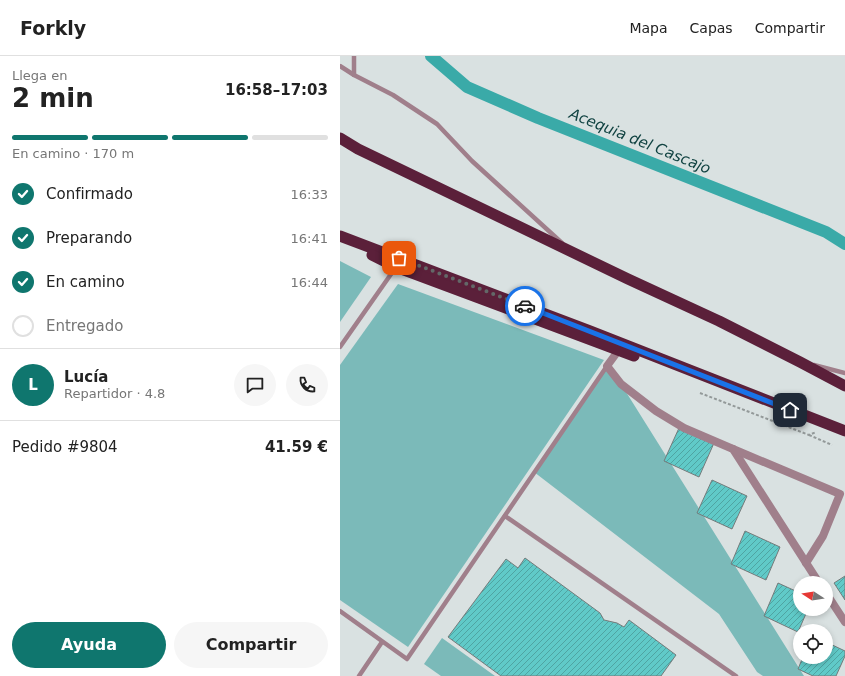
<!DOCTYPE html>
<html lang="es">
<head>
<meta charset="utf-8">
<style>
  :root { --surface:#fff; --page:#f6f6f6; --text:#222; --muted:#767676; --line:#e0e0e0; --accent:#0f766e }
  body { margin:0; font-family:"DejaVu Sans",sans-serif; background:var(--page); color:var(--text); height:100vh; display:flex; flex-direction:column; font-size:15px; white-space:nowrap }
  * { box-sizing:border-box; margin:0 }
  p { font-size:13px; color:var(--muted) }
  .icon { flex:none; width:22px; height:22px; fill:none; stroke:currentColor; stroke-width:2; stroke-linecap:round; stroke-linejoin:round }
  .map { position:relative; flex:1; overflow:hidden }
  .side { display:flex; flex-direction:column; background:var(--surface); width:340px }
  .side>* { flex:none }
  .needle { width:26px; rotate:282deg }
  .tools { position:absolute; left:453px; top:520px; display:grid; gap:8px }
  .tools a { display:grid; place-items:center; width:40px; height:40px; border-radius:50%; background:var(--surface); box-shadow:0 2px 6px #0003; font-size:20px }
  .pin { position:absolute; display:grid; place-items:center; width:34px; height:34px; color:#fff; margin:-17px; border-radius:8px; box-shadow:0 2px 6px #0006 }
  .courier { position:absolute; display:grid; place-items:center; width:40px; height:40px; margin:-20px; border:3px solid #1a73e8; border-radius:50%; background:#fff; color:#222; box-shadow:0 1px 5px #0007 }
  .headline em { font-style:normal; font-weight:600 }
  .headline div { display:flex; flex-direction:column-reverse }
  .headline { display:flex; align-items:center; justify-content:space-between; height:68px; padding:0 12px }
  h1 { font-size:26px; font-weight:600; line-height:30px }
  .bar { display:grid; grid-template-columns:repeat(4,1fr); gap:6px 4px; align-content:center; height:48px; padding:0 12px }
  .bar i { height:5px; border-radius:3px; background:var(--line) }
  .bar .current { background:var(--accent) }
  .bar p { grid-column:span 4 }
  .line { display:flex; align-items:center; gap:10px; padding:0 12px; border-top:1px solid var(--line) }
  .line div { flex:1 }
  .round { display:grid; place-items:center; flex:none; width:42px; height:42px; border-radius:21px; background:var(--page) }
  ol { padding:0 12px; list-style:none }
  li { display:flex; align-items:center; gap:12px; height:44px }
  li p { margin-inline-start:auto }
  li .icon { padding:4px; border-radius:50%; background:var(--accent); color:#fff; stroke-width:4 }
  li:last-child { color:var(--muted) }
  li i { width:22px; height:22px; border:2px solid var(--line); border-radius:50% }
  .primary-button { display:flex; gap:8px; margin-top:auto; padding:8px 12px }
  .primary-button a { flex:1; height:46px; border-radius:24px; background:var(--accent); color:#fff; font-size:16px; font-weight:600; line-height:46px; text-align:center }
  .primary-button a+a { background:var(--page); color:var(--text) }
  header { display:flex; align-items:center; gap:24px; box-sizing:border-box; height:56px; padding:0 20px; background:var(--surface); border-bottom:1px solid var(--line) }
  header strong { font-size:19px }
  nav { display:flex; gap:22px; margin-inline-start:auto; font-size:14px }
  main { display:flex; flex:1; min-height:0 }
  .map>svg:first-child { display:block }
</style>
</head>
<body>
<header>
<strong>Forkly</strong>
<nav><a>Mapa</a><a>Capas</a><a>Compartir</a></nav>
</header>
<main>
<section class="side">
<div class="headline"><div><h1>2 min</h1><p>Llega en</p></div><em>16:58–17:03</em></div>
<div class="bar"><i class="current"></i><i class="current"></i><i class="current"></i><i></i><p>En camino · 170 m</p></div>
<ol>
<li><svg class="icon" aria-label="check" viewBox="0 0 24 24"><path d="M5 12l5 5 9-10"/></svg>Confirmado<p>16:33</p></li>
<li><svg class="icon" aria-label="check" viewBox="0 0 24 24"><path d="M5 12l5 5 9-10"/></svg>Preparando<p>16:41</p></li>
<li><svg class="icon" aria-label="check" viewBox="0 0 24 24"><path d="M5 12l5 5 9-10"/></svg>En camino<p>16:44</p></li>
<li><i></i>Entregado</li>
</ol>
<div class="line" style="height:72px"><b class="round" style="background:var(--accent);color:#fff">L</b><div><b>Lucía</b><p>Repartidor · 4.8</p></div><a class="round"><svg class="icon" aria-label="chat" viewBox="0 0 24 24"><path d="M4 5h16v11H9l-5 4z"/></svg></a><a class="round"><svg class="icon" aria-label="phone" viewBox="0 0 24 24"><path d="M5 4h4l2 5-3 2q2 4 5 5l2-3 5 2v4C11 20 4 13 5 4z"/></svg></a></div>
<div class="line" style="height:52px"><div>Pedido #9804</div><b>41.59 €</b></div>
<div class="primary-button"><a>Ayuda</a><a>Compartir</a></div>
</section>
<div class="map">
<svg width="505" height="620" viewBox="0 0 505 620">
  <defs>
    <pattern id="building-hatch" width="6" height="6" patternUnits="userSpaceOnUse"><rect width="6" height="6" fill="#60cac8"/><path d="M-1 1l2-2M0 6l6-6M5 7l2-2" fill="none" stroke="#4fa4a2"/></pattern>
  </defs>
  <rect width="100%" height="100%" fill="#d9e1e1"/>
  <g fill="#7bbab9">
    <polygon points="0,205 31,221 0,266"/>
    <polygon points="58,228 264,304 68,591 0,544 0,309"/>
    <polygon points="267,311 281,328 464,620 423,620 417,616 379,558 194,416"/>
    <polygon points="102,582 155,620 101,620 84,608"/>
  </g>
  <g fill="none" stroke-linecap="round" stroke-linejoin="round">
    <polyline stroke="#3aaaa8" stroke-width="12" points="91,0 127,31 198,62 486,176 505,188"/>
  </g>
  <g fill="url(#building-hatch)" stroke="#747b7b">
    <polygon points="339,372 374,387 359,421 324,405"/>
    <polygon points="372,424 407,440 392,473 357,457"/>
    <polygon points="405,475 440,491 426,524 391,508"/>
    <polygon points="185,502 260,557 264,564 277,567 284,571 289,564 336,599 321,620 161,620 108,581 166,503 178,512"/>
    <polygon points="505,520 505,544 494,527"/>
    <polygon points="438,527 460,537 460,553 468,553 458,576 424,560"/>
    <polygon points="486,586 505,595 505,600 496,620 473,620 458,613 463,601 486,601"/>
  </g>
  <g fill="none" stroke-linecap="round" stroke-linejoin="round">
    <g stroke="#939999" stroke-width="2" stroke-dasharray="3 2" stroke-linecap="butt">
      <polyline points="360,337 469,379 476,376"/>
      <polyline points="469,379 492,389"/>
    </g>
    <g stroke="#a07f8b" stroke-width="4.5">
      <polyline points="14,0 14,19"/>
      <polyline points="0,10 14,19 53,39 97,68 132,105 222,187"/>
      <polyline points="0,291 56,211"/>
      <polyline points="474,309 505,317"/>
      <polyline points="165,460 396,620"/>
      <polyline points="0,555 67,603 267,310"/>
      <polyline points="19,620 42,586"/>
    </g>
    <g stroke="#a07f8b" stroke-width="8">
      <polyline points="278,295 267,310 281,328 316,355 344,372 393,393 479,527"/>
      <polyline points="393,393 500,438 483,480 466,507"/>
      <polyline points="486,537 505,566"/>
    </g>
    <g stroke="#5b203a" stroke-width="11">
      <polyline points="0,82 18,93 288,223 379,265 460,306 505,330"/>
      <polyline points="0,180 250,275 505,375"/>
      <polyline points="32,199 56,211 294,300"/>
    </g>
  </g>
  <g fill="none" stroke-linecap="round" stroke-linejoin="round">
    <polyline stroke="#636868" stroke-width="4" stroke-dasharray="0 7.2" points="59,202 185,250"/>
    <polyline stroke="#1a73e8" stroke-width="5" points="185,250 450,354"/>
  </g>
  <g text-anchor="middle" stroke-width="3" stroke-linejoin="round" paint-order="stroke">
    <g font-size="15" font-style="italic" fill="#104241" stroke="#d9e1e1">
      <text transform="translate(300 85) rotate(22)" y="5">Acequia del Cascajo</text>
    </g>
  </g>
</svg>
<div class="tools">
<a><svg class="needle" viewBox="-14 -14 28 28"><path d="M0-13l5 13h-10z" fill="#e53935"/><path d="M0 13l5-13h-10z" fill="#767676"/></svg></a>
<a><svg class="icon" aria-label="locate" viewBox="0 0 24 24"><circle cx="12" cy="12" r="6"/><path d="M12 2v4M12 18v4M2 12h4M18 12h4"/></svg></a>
</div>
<div class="pin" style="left:59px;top:202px;background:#ea580c"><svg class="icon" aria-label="bag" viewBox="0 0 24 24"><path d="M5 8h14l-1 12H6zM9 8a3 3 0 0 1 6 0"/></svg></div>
<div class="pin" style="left:450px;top:354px;background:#1f2937"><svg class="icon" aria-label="home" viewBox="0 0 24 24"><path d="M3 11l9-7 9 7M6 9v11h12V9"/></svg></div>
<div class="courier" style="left:185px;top:250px"><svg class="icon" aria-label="car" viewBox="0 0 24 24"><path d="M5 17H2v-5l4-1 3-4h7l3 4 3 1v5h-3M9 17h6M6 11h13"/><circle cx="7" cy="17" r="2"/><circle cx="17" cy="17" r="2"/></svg></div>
</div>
</main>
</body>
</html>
